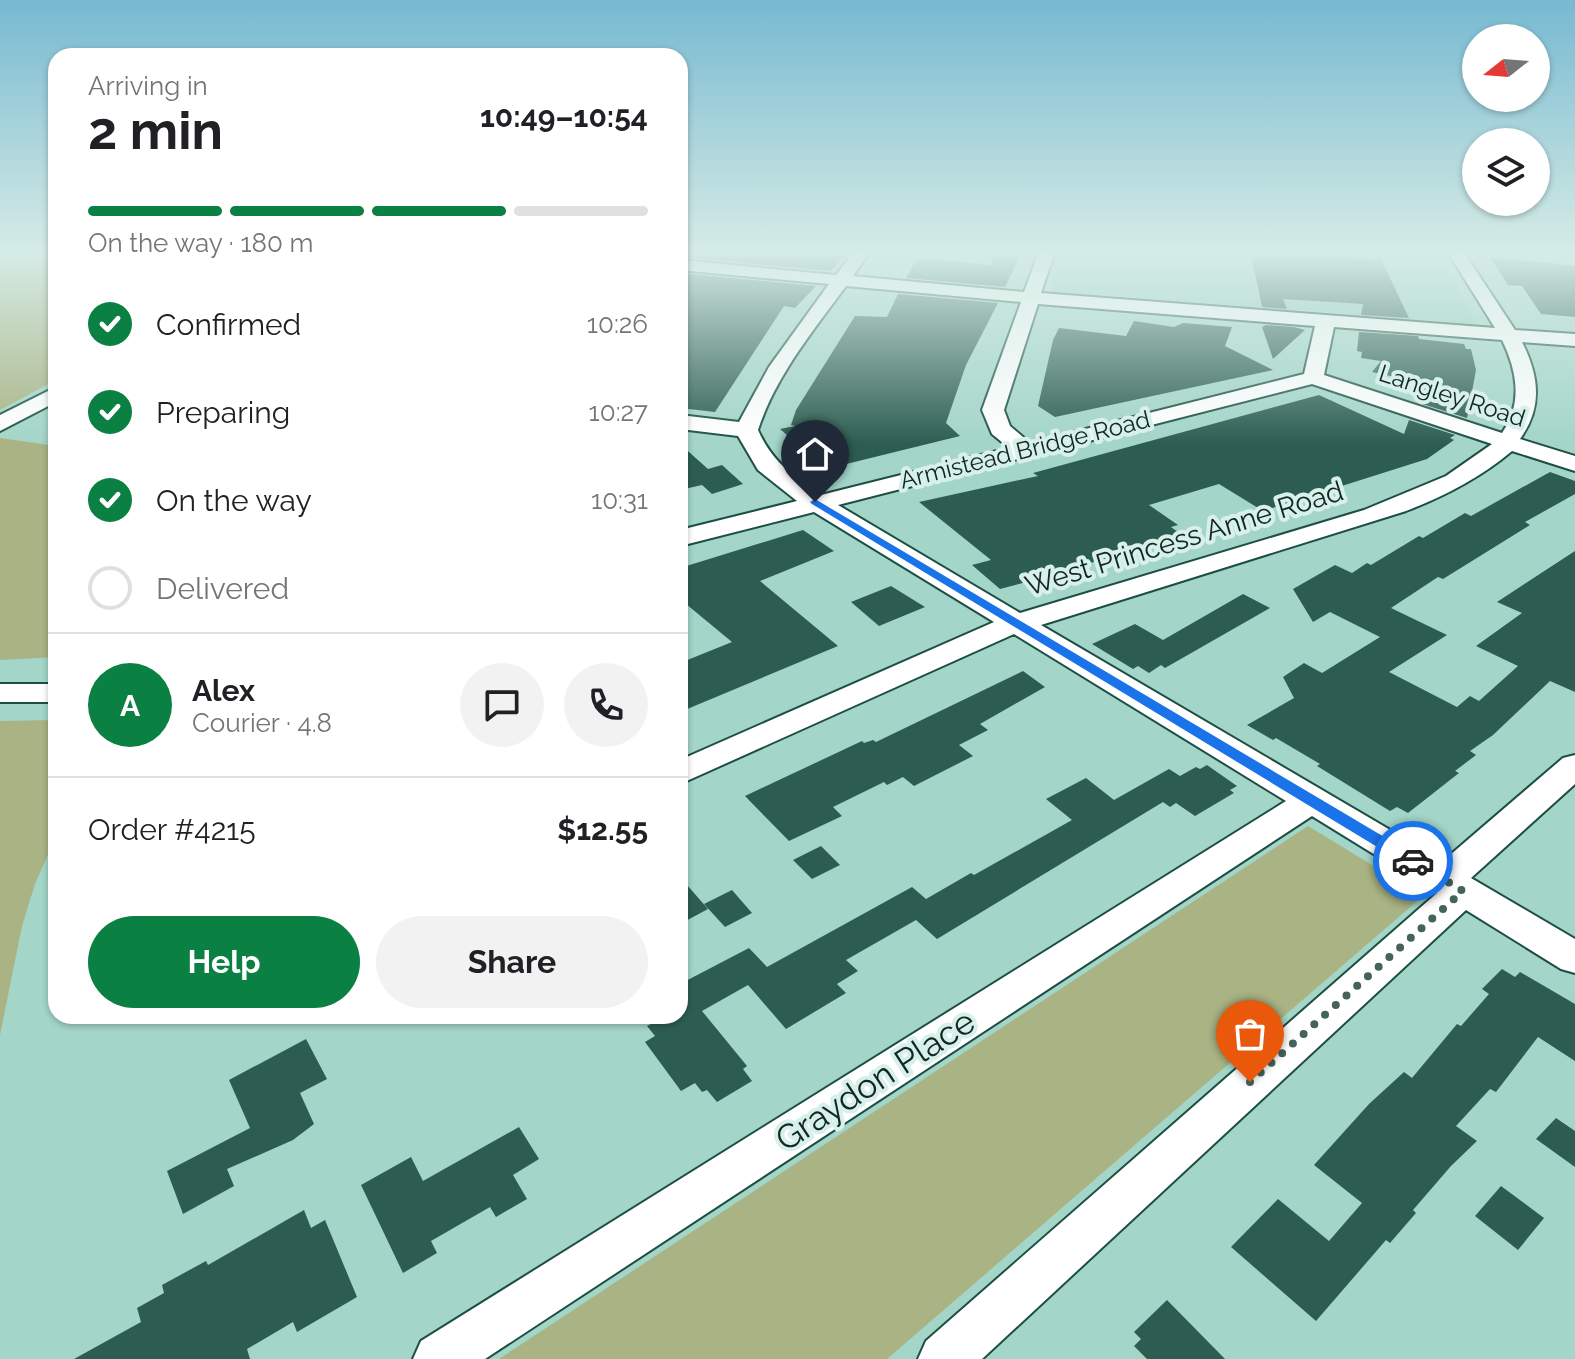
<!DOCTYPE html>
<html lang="en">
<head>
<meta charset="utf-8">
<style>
  :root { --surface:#fff; --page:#f2f2f2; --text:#202124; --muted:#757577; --line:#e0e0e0; --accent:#0b8043 }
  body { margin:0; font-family:Raleway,sans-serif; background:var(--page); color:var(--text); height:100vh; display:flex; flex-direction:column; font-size:30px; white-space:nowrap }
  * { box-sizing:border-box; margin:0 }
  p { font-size:26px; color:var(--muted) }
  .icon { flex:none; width:44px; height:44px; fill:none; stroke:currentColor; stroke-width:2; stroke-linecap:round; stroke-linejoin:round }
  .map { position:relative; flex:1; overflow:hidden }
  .side { position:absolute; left:48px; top:48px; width:640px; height:976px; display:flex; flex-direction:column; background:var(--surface); border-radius:24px; box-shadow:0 2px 6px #0004 }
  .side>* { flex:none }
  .needle { width:52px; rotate:253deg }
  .buttons { position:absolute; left:1462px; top:24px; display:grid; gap:16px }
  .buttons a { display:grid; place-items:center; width:88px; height:88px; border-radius:50%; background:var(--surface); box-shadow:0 2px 6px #0004; font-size:40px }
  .pin { position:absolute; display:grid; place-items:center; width:68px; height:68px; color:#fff; margin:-82px -34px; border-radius:50% 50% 50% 0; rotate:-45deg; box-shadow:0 0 8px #0007 }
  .pin .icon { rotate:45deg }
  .courier { position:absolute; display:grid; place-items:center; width:80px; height:80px; margin:-40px; border:6px solid #1a73e8; border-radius:50%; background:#fff; color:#222; box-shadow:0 2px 10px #0007 }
  .headline em { font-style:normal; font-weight:700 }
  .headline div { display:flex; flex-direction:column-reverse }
  .headline { display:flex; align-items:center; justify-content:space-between; height:136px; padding:0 40px }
  h1 { font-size:52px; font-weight:700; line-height:60px }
  .bar { display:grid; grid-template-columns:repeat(4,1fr); gap:12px 8px; align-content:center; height:96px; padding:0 40px }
  .bar i { height:10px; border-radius:6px; background:var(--line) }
  .bar .on { background:var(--accent) }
  .bar p { grid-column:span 4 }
  .line { display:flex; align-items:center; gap:20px; padding:0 40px; border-top:2px solid var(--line) }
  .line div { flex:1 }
  .round { display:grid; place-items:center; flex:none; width:84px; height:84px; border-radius:42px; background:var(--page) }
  ol { padding:0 40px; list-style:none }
  li { display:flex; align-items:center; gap:24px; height:88px }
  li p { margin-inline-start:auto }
  li .icon { padding:8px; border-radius:50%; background:var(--accent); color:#fff; stroke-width:4 }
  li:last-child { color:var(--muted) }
  li i { width:44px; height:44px; border:4px solid var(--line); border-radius:50% }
  .button { display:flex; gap:16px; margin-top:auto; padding:16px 40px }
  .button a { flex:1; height:92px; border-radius:48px; background:var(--accent); color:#fff; font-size:32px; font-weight:700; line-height:92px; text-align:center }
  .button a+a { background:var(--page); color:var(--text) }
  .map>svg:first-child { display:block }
</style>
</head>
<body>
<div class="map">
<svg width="1575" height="1359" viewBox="0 0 1575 1359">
  <rect width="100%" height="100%" fill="#a3d5c8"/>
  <polygon fill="#91cebe" points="1062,254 1437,254 1477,324 1051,291"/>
  <g fill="#a9b383">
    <polygon points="0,254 56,254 56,380 0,410"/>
    <polygon points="0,438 56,446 56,657 0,660"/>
    <polygon points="56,720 56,836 35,884 22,926 0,1035 0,721"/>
    <polygon points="1308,826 1423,896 887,1359 499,1359"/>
  </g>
  <g fill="#2d5d52">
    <polygon points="680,254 847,254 830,271 680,257"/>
    <polygon points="995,254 1021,254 1005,287 906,278 917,258 991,265"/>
    <polygon points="1251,254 1381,259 1409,318 1361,315 1363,304 1283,299 1287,309 1262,307"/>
    <polygon points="1490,257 1575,266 1575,317 1541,314 1522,286 1508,285"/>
    <polygon points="680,273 816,286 795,308 784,306 715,412 680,408"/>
    <polygon points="898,294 998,303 966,365 946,423 960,436 826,469 780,429 795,426 791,425 796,410 855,316 887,317"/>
    <polygon points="1134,321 1174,327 1183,323 1232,327 1225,346 1273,370 1055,417 1038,406 1053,340 1059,328 1126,336"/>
    <polygon points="1266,325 1294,327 1305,330 1273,359 1262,327"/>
    <polygon points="1359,332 1418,336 1419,339 1464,344 1466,349 1471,349 1476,370 1467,418 1416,402 1420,391 1400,378 1372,372 1381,361 1361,358 1362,352 1357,351"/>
    <polygon points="1319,395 1404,434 1409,420 1455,435 1450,438 1454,440 1427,459 1263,511 1219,484 1149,505 1178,525 1171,527 1182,535 1098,561 1030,577 1034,580 1000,589 972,565 991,560 919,502 1038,476 1033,473"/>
    <polygon points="680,444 708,469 722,465 743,484 712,494 702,485 680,490"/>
    <polygon points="1550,472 1575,481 1575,494 1525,522 1530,525 1443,579 1438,577 1391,608 1447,635 1389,672 1457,707 1470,696 1479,701 1518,666 1476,646 1522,613 1497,602 1575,551 1575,692 1550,681 1493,735 1470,751 1476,755 1455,771 1459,773 1408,813 1397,807 1390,811 1317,766 1320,764 1276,738 1273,740 1247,725 1294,698 1283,677 1304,663 1322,673 1380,637 1330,612 1313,622 1293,589 1335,565 1352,573 1367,563 1371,565 1419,536 1423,538 1465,513 1471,516"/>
    <polygon points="803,530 834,551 760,581 838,646 680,712 680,663 732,642 680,599 680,568"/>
    <polygon points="891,586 925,607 879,626 851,602"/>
    <polygon points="1243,594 1270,608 1165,668 1161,665 1149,673 1138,666 1133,669 1092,644 1135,624 1163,640"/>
    <polygon points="1023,671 1045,687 980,724 988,730 959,745 973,756 914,786 903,777 887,785 884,782 833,807 842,816 789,841 745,796 862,741 864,743 873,740 876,742"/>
    <polygon points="1207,765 1237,786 1230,790 1234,793 1195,816 1176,803 1170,807 1163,802 937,939 916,920 846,960 858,971 837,984 846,993 786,1029 748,985 702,1011 747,1066 743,1069 752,1081 717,1102 707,1090 702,1092 695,1083 681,1091 645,1042 655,1036 647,1026 666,1016 680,1016 680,984 749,948 767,967 912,887 926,899 971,873 974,875 1072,820 1046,799 1086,778 1114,800 1169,769 1180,776 1196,767 1200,769"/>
    <polygon points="821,846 840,865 812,879 793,860"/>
    <polygon points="680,877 708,909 680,924"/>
    <polygon points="732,890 752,913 725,927 704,904"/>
    <polygon points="1502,969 1515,977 1520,972 1575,1004 1575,1061 1538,1037 1496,1092 1490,1089 1456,1126 1477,1141 1451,1166 1413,1210 1416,1213 1390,1243 1386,1240 1316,1321 1231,1247 1278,1199 1329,1241 1362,1203 1314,1165 1369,1104 1404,1072 1412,1078 1457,1024 1461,1026 1489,994 1482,989"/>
    <polygon points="306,1039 327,1079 300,1093 314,1124 293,1140 227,1169 234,1186 183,1214 167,1171 250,1128 229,1080"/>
    <polygon points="1556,1118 1575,1131 1575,1167 1536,1139"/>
    <polygon points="519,1127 539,1159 513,1175 527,1199 496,1217 490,1207 431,1241 437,1253 403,1273 361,1185 411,1157 423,1181"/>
    <polygon points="1501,1186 1544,1218 1518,1250 1475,1216"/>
    <polygon points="304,1210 311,1228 325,1220 357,1297 297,1332 293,1322 247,1349 250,1359 74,1359 141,1322 137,1308 164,1293 162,1285 206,1261 208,1265"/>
    <polygon points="1167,1300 1225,1359 1147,1359 1134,1346 1141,1339 1134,1332"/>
  </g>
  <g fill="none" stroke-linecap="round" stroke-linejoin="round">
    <defs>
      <g id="street">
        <path d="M 852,254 L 868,254 L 853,276 L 1024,292 L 1038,254 L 1054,254 L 1041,293 L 1495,328 L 1449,254 L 1465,254 L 1515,330 L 1575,334 L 1575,346 L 1522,342 C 1539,376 1543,407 1520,439 L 1575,456 L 1575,471 L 1512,451 C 1480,478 1445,496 1406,511 L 1041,625 L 1443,861 L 1563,758 L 1575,755 L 1575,784 L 1471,878 L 1575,939 L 1575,973 L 1561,969 L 1466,910 L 982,1359 L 918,1359 L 926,1341 L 1437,893 L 1312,816 L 485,1359 L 413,1359 L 421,1341 L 1286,801 L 1014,634 L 680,784 L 680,760 L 994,622 L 814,512 L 680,546 L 680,530 L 797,501 L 758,470 L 738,436 L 680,429 L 680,415 L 739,422 L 769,367 L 829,284 L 680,270 L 680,260 L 836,275 ZM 846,286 L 1021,302 L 982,410 L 992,434 L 1009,448 L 821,495 C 793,476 772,462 758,430 C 775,377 813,331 846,286 ZM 1038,304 L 1315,326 L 1304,374 L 1030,443 L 1010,426 L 1004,410 ZM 1334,327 L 1502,340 C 1517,371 1523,403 1502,433 L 1324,375 ZM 1312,384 L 1492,444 L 1446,476 L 1364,510 L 1020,613 L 838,505 Z"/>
        <polygon points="56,387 56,402 0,431 0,415"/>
        <rect x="0" y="684" width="56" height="18"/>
      </g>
    </defs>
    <use href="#street" stroke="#1d4e43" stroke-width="4"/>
    <use href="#street" fill="#fff" fill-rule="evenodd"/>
  </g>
  <linearGradient id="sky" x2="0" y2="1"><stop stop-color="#77b9d0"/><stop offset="0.57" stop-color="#d6ece6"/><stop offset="1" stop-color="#d6ece6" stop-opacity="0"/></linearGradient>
  <rect width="1575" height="444" fill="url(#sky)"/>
  <polygon fill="#1a73e8" points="815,499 1418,857 1418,865 1407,865 812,504 810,502"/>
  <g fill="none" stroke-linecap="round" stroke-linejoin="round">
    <polyline stroke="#45635c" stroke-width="8" stroke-dasharray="0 14.4" points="1250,1082 1463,891 1413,861"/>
  </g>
  <g text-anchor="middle" stroke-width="8" stroke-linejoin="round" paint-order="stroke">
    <g font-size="24" fill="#122622" stroke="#d7f0e9">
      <text transform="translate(1452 396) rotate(18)" y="8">Langley Road</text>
      <text transform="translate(1025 450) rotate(-14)" y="8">Armistead Bridge Road</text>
    </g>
    <g font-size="28" fill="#122622" stroke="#d7f0e9">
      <text transform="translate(1184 538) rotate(-17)" y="10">West Princess Anne Road</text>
    </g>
    <g font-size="34" fill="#122622" stroke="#d7f0e9">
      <text transform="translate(875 1080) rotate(-33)" y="12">Graydon Place</text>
    </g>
  </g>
</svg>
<div class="buttons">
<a><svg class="needle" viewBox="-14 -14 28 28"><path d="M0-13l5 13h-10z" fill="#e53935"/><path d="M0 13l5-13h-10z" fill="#757577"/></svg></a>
<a><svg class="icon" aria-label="layers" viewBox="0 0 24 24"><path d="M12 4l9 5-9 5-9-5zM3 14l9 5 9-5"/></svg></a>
</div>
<div class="pin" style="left:1250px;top:1082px;background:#ea580c"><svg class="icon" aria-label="bag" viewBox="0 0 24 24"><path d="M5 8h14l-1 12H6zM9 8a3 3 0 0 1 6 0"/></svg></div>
<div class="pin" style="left:815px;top:502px;background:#1f2937"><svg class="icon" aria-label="home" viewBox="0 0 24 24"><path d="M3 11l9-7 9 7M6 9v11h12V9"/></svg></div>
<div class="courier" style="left:1413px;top:861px"><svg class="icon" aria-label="car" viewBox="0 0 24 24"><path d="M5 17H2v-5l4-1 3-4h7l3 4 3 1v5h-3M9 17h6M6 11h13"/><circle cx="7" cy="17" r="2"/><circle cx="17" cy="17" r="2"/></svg></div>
<section class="side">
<div class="headline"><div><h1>2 min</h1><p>Arriving in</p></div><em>10:49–10:54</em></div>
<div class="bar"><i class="on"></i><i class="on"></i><i class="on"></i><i></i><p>On the way · 180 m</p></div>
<ol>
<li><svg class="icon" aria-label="check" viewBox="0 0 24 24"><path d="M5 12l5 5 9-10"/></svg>Confirmed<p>10:26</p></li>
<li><svg class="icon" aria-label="check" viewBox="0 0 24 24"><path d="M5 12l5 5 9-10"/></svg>Preparing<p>10:27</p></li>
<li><svg class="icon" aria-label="check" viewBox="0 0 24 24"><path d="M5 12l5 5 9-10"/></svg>On the way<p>10:31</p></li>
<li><i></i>Delivered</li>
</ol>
<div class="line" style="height:144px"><b class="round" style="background:var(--accent);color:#fff">A</b><div><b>Alex</b><p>Courier · 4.8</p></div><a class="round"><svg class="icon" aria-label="chat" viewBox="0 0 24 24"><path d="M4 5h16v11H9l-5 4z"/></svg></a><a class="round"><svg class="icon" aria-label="phone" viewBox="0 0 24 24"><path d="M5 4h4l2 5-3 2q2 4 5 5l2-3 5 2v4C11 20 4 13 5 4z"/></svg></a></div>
<div class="line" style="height:104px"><div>Order #4215</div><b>$12.55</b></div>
<div class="button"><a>Help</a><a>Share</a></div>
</section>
</div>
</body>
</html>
